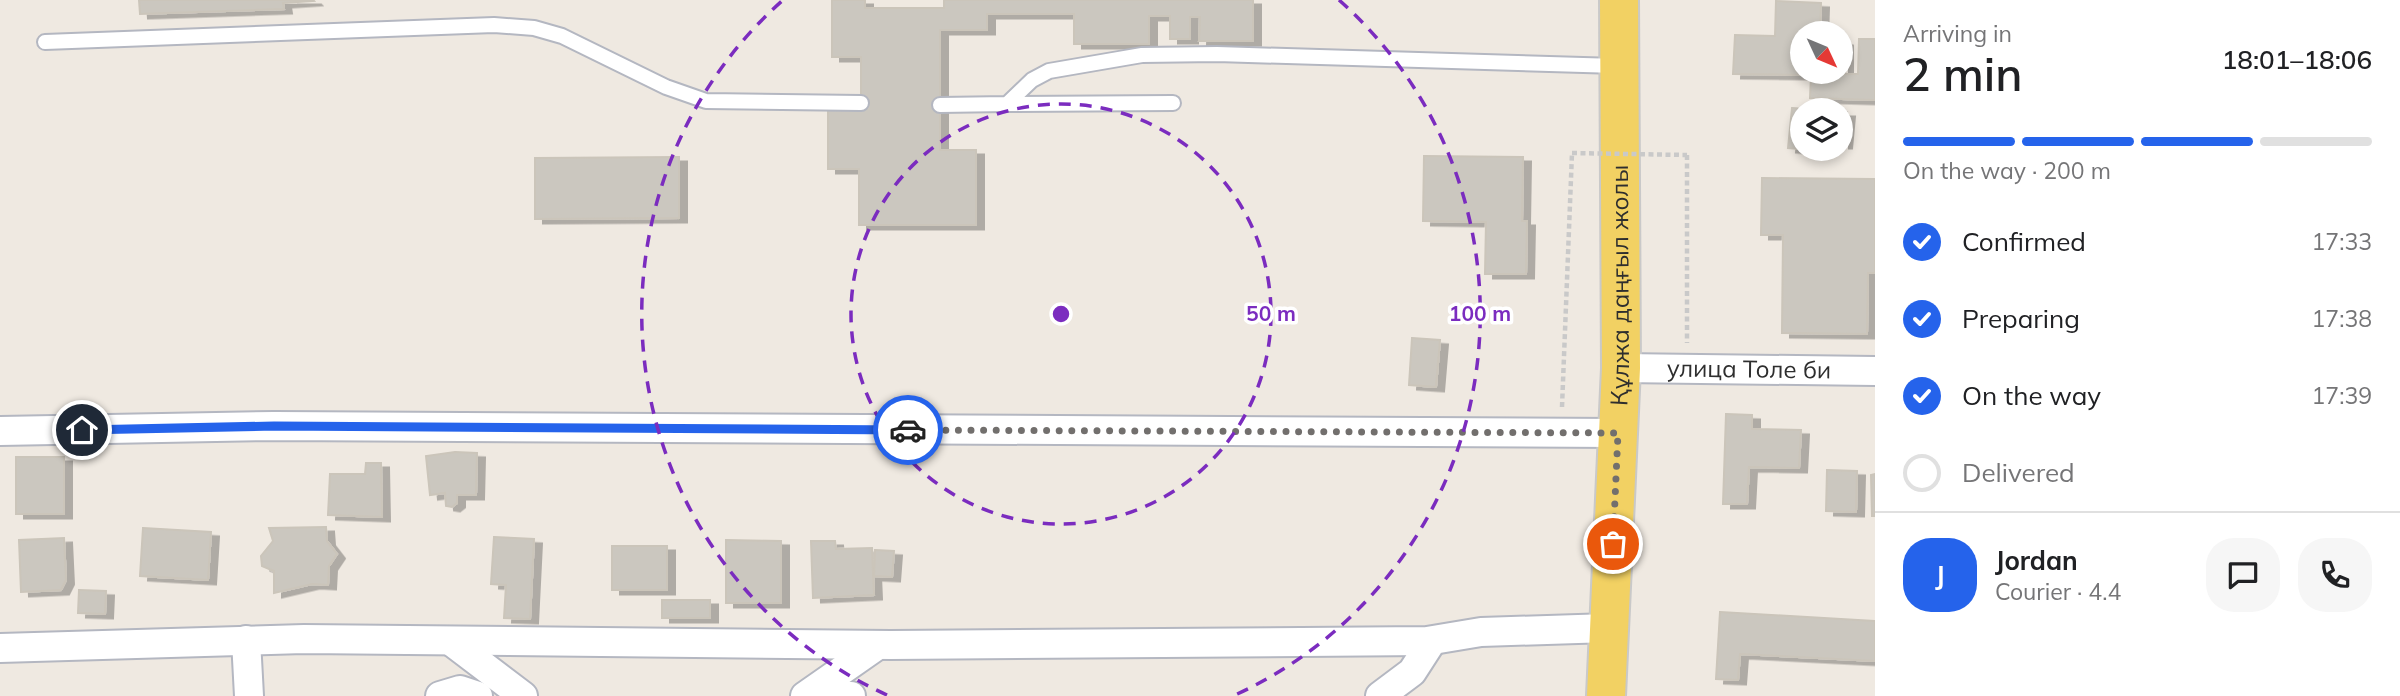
<!DOCTYPE html>
<html lang="en">
<head>
<meta charset="utf-8">
<style>
  :root { --surface:#fff; --page:#f6f6f6; --text:#202124; --muted:#757577; --line:#e0e0e0; --accent:#2563eb }
  body { margin:0; font-family:Mulish,sans-serif; background:var(--page); color:var(--text); height:100vh; display:flex; flex-direction:column; font-size:26px; white-space:nowrap }
  * { box-sizing:border-box; margin:0 }
  p { font-size:23px; color:var(--muted) }
  .icon { flex:none; width:38px; height:38px; fill:none; stroke:currentColor; stroke-width:2; stroke-linecap:round; stroke-linejoin:round }
  .map { position:relative; flex:1; overflow:hidden }
  .side { display:flex; flex-direction:column; background:var(--surface); width:525px }
  .side>* { flex:none }
  .needle { width:46px; rotate:134deg }
  .fabs { position:absolute; left:1790px; top:21px; display:grid; gap:14px }
  .fabs a { display:grid; place-items:center; width:63px; height:63px; border-radius:50%; background:var(--surface); box-shadow:0 4px 10px #0003; font-size:35px }
  .pin { position:absolute; display:grid; place-items:center; width:60px; height:60px; color:#fff; margin:-30px; border:4px solid #fff; border-radius:50%; box-shadow:0 2px 7px #0007 }
  .courier { position:absolute; display:grid; place-items:center; width:70px; height:70px; margin:-35px; border:5px solid #2563eb; border-radius:50%; background:#fff; color:#222; box-shadow:0 2px 9px #0007 }
  .summary em { font-style:normal; font-weight:600 }
  .summary div { display:flex; flex-direction:column-reverse }
  .summary { display:flex; align-items:center; justify-content:space-between; height:119px; padding:0 28px }
  h1 { font-size:46px; font-weight:600; line-height:52px }
  .bar { display:grid; grid-template-columns:repeat(4,1fr); gap:10px 7px; align-content:center; height:84px; padding:0 28px }
  .bar i { height:9px; border-radius:5px; background:var(--line) }
  .bar .current { background:var(--accent) }
  .bar p { grid-column:span 4 }
  .line { display:flex; align-items:center; gap:18px; padding:0 28px; border-top:2px solid var(--line) }
  .line div { flex:1 }
  .round { display:grid; place-items:center; flex:none; width:74px; height:74px; border-radius:28px; background:var(--page) }
  ol { padding:0 28px; list-style:none }
  li { display:flex; align-items:center; gap:21px; height:77px }
  li p { margin-inline-start:auto }
  li .icon { padding:7px; border-radius:50%; background:var(--accent); color:#fff; stroke-width:4 }
  li:last-child { color:var(--muted) }
  li i { width:38px; height:38px; border:4px solid var(--line); border-radius:50% }
  main { display:flex; flex:1; min-height:0 }
  .map>svg:first-child { display:block }
</style>
</head>
<body>
<main>
<div class="map">
<svg width="1875" height="696" viewBox="0 0 1875 696">
  <defs>
    <filter id="shadow"><feDropShadow dx="8" dy="4.5" stdDeviation="0" flood-color="#0004"/></filter>
  </defs>
  <rect width="100%" height="100%" fill="#efe9e1"/>
  <g fill="#cbc7bf" stroke="#cbc5ba" stroke-width="2" filter="url(#shadow)">
    <polygon points="139,0 313,0 314,1 283,3 284,9 140,14"/>
    <polygon points="832,0 865,0 865,8 944,8 944,0 1253,0 1253,41 1199,41 1200,17 1190,17 1190,39 1170,39 1170,16 1149,16 1149,44 1074,44 1074,14 987,14 987,30 940,30 940,150 976,150 976,225 859,225 859,169 828,169 828,110 861,110 861,57 832,57"/>
    <polygon points="1776,1 1821,3 1820,33 1802,33 1802,72 1841,72 1841,40 1845,41 1845,74 1858,74 1859,39 1875,39 1875,100 1810,98 1811,75 1733,74 1735,35 1775,36"/>
    <polygon points="1792,108 1822,110 1802,110 1802,149 1828,151 1788,148"/>
    <polygon points="1841,112 1847,112 1844,144 1841,144"/>
    <polygon points="1424,156 1523,157 1522,221 1527,221 1526,274 1485,274 1486,222 1423,221"/>
    <polygon points="679,157 679,218 535,219 535,158"/>
    <polygon points="1762,178 1875,179 1875,273 1868,273 1867,334 1782,333 1783,235 1761,235"/>
    <polygon points="1412,338 1440,340 1436,387 1409,385"/>
    <polygon points="1726,414 1752,415 1752,429 1801,430 1799,468 1749,467 1747,504 1723,504"/>
    <polygon points="455,452 477,453 476,495 457,495 457,503 452,507 446,506 445,493 430,495 426,456"/>
    <rect x="16" y="457" width="48" height="57"/>
    <polygon points="366,463 381,463 382,517 328,515 330,474 365,474"/>
    <polygon points="1827,470 1857,471 1856,512 1826,511"/>
    <polygon points="1875,474 1875,516 1872,516 1871,475"/>
    <polygon points="326,527 327,541 337,554 329,566 328,585 312,584 274,593 274,571 262,566 261,556 273,541 269,528"/>
    <polygon points="143,528 211,532 208,580 140,576"/>
    <polygon points="494,537 534,539 530,619 504,618 506,585 491,584"/>
    <polygon points="64,538 66,580 61,590 21,592 19,540"/>
    <polygon points="726,540 781,541 781,603 726,603"/>
    <polygon points="811,541 835,541 836,549 872,548 874,595 813,598"/>
    <rect x="612" y="546" width="55" height="44"/>
    <polygon points="875,550 894,551 892,577 874,576"/>
    <polygon points="79,590 106,591 105,614 78,613"/>
    <rect x="662" y="600" width="48" height="18"/>
    <polygon points="1720,612 1875,621 1875,661 1740,654 1738,680 1716,679"/>
  </g>
  <g fill="none" stroke-linecap="round" stroke-linejoin="round">
    <defs>
      <g id="service">
        <polyline points="45,42 494,25 534,28 562,36 666,87 706,101 861,103"/>
        <polyline points="1007,104 1173,103"/>
        <polyline points="940,105 1007,104 1032,80 1049,71 1142,55 1217,54 1617,66"/>
      </g>
      <g id="minor">
        <path id="s1" d="M 1621,368 L 1875,371"/>
        <polyline points="0,431 274,426 1618,433"/>
        <polyline points="246,640 249,696"/>
        <polyline points="452,642 523,696"/>
        <polyline points="0,648 304,639 891,645 1427,641 1481,632 1609,628"/>
        <polyline points="440,696 460,690 478,696"/>
        <polyline points="805,696 878,645"/>
        <polyline points="843,696 851,696"/>
        <polyline points="1380,696 1412,672 1432,641"/>
      </g>
      <g id="primary">
        <path id="s2" d="M 1606,696 L 1621,368 L 1619,0"/>
      </g>
    </defs>
    <use href="#service" stroke="#b4b7c1" stroke-width="18"/>
    <use href="#minor" stroke="#b4b7c1" stroke-width="32"/>
    <use href="#primary" stroke="#c9c9c9" stroke-width="42"/>
    <g stroke="#c9c9c9" stroke-width="4.5" stroke-dasharray="5 3.5" stroke-linecap="butt">
      <polyline points="1687,155 1687,343"/>
      <polyline points="1562,407 1572,153"/>
    </g>
    <use href="#service" stroke="#fff" stroke-width="14"/>
    <use href="#minor" stroke="#fff" stroke-width="28"/>
    <use href="#primary" stroke="#f2d163" stroke-width="38"/>
    <polyline stroke="#c9c9c9" stroke-width="4.5" stroke-dasharray="5 3.5" stroke-linecap="butt" points="1572,153 1687,155"/>
  </g>
  <g fill="none" stroke-linecap="round" stroke-linejoin="round">
    <polyline stroke="#726f6d" stroke-width="7" stroke-dasharray="0 12.6" points="908,430 1618,433 1613,544"/>
    <polyline stroke="#2563eb" stroke-width="9" points="82,430 274,426 908,430"/>
  </g>
  <g fill="none" stroke="#7b2cbf" stroke-width="3.5" stroke-dasharray="12 9">
    <circle cx="1061" cy="314" r="210"/>
    <path d="M887 695A419 419 0 0 1 783 0M1339 0A419 419 0 0 1 1235 695"/>
  </g>
  <g text-anchor="middle" stroke-width="7" stroke-linejoin="round" paint-order="stroke">
    <g font-size="24" fill="#2e2e2e" stroke="#fff">
      <text dy="8" stroke="none"><textPath href="#s2" startOffset="411">Құлжа даңғыл жолы</textPath></text>
      <text dy="8" stroke="none"><textPath href="#s1" startOffset="128">улица Толе би</textPath></text>
    </g>
  </g>
  <circle cx="1061" cy="314" r="10" fill="#7b2cbf" stroke="#fff" stroke-width="3.5"/>
  <g font-size="21" text-anchor="middle" font-weight="bold" fill="#7b2cbf" stroke="#fff" stroke-width="7" stroke-linejoin="round" paint-order="stroke">
    <text x="1271" y="321">50 m</text>
    <text x="1480" y="321">100 m</text>
  </g>
</svg>
<div class="fabs">
<a><svg class="needle" viewBox="-14 -14 28 28"><path d="M0-13l5 13h-10z" fill="#e53935"/><path d="M0 13l5-13h-10z" fill="#757577"/></svg></a>
<a><svg class="icon" aria-label="layers" viewBox="0 0 24 24"><path d="M12 4l9 5-9 5-9-5zM3 14l9 5 9-5"/></svg></a>
</div>
<div class="pin" style="left:1613px;top:544px;background:#ea580c"><svg class="icon" aria-label="bag" viewBox="0 0 24 24"><path d="M5 8h14l-1 12H6zM9 8a3 3 0 0 1 6 0"/></svg></div>
<div class="pin" style="left:82px;top:430px;background:#1f2937"><svg class="icon" aria-label="home" viewBox="0 0 24 24"><path d="M3 11l9-7 9 7M6 9v11h12V9"/></svg></div>
<div class="courier" style="left:908px;top:430px"><svg class="icon" aria-label="car" viewBox="0 0 24 24"><path d="M5 17H2v-5l4-1 3-4h7l3 4 3 1v5h-3M9 17h6M6 11h13"/><circle cx="7" cy="17" r="2"/><circle cx="17" cy="17" r="2"/></svg></div>
</div>
<section class="side">
<div class="summary"><div><h1>2 min</h1><p>Arriving in</p></div><em>18:01–18:06</em></div>
<div class="bar"><i class="current"></i><i class="current"></i><i class="current"></i><i></i><p>On the way · 200 m</p></div>
<ol>
<li><svg class="icon" aria-label="check" viewBox="0 0 24 24"><path d="M5 12l5 5 9-10"/></svg>Confirmed<p>17:33</p></li>
<li><svg class="icon" aria-label="check" viewBox="0 0 24 24"><path d="M5 12l5 5 9-10"/></svg>Preparing<p>17:38</p></li>
<li><svg class="icon" aria-label="check" viewBox="0 0 24 24"><path d="M5 12l5 5 9-10"/></svg>On the way<p>17:39</p></li>
<li><i></i>Delivered</li>
</ol>
<div class="line" style="height:126px"><b class="round" style="background:var(--accent);color:#fff">J</b><div><b>Jordan</b><p>Courier · 4.4</p></div><a class="round"><svg class="icon" aria-label="chat" viewBox="0 0 24 24"><path d="M4 5h16v11H9l-5 4z"/></svg></a><a class="round"><svg class="icon" aria-label="phone" viewBox="0 0 24 24"><path d="M5 4h4l2 5-3 2q2 4 5 5l2-3 5 2v4C11 20 4 13 5 4z"/></svg></a></div>
</section>
</main>
</body>
</html>
